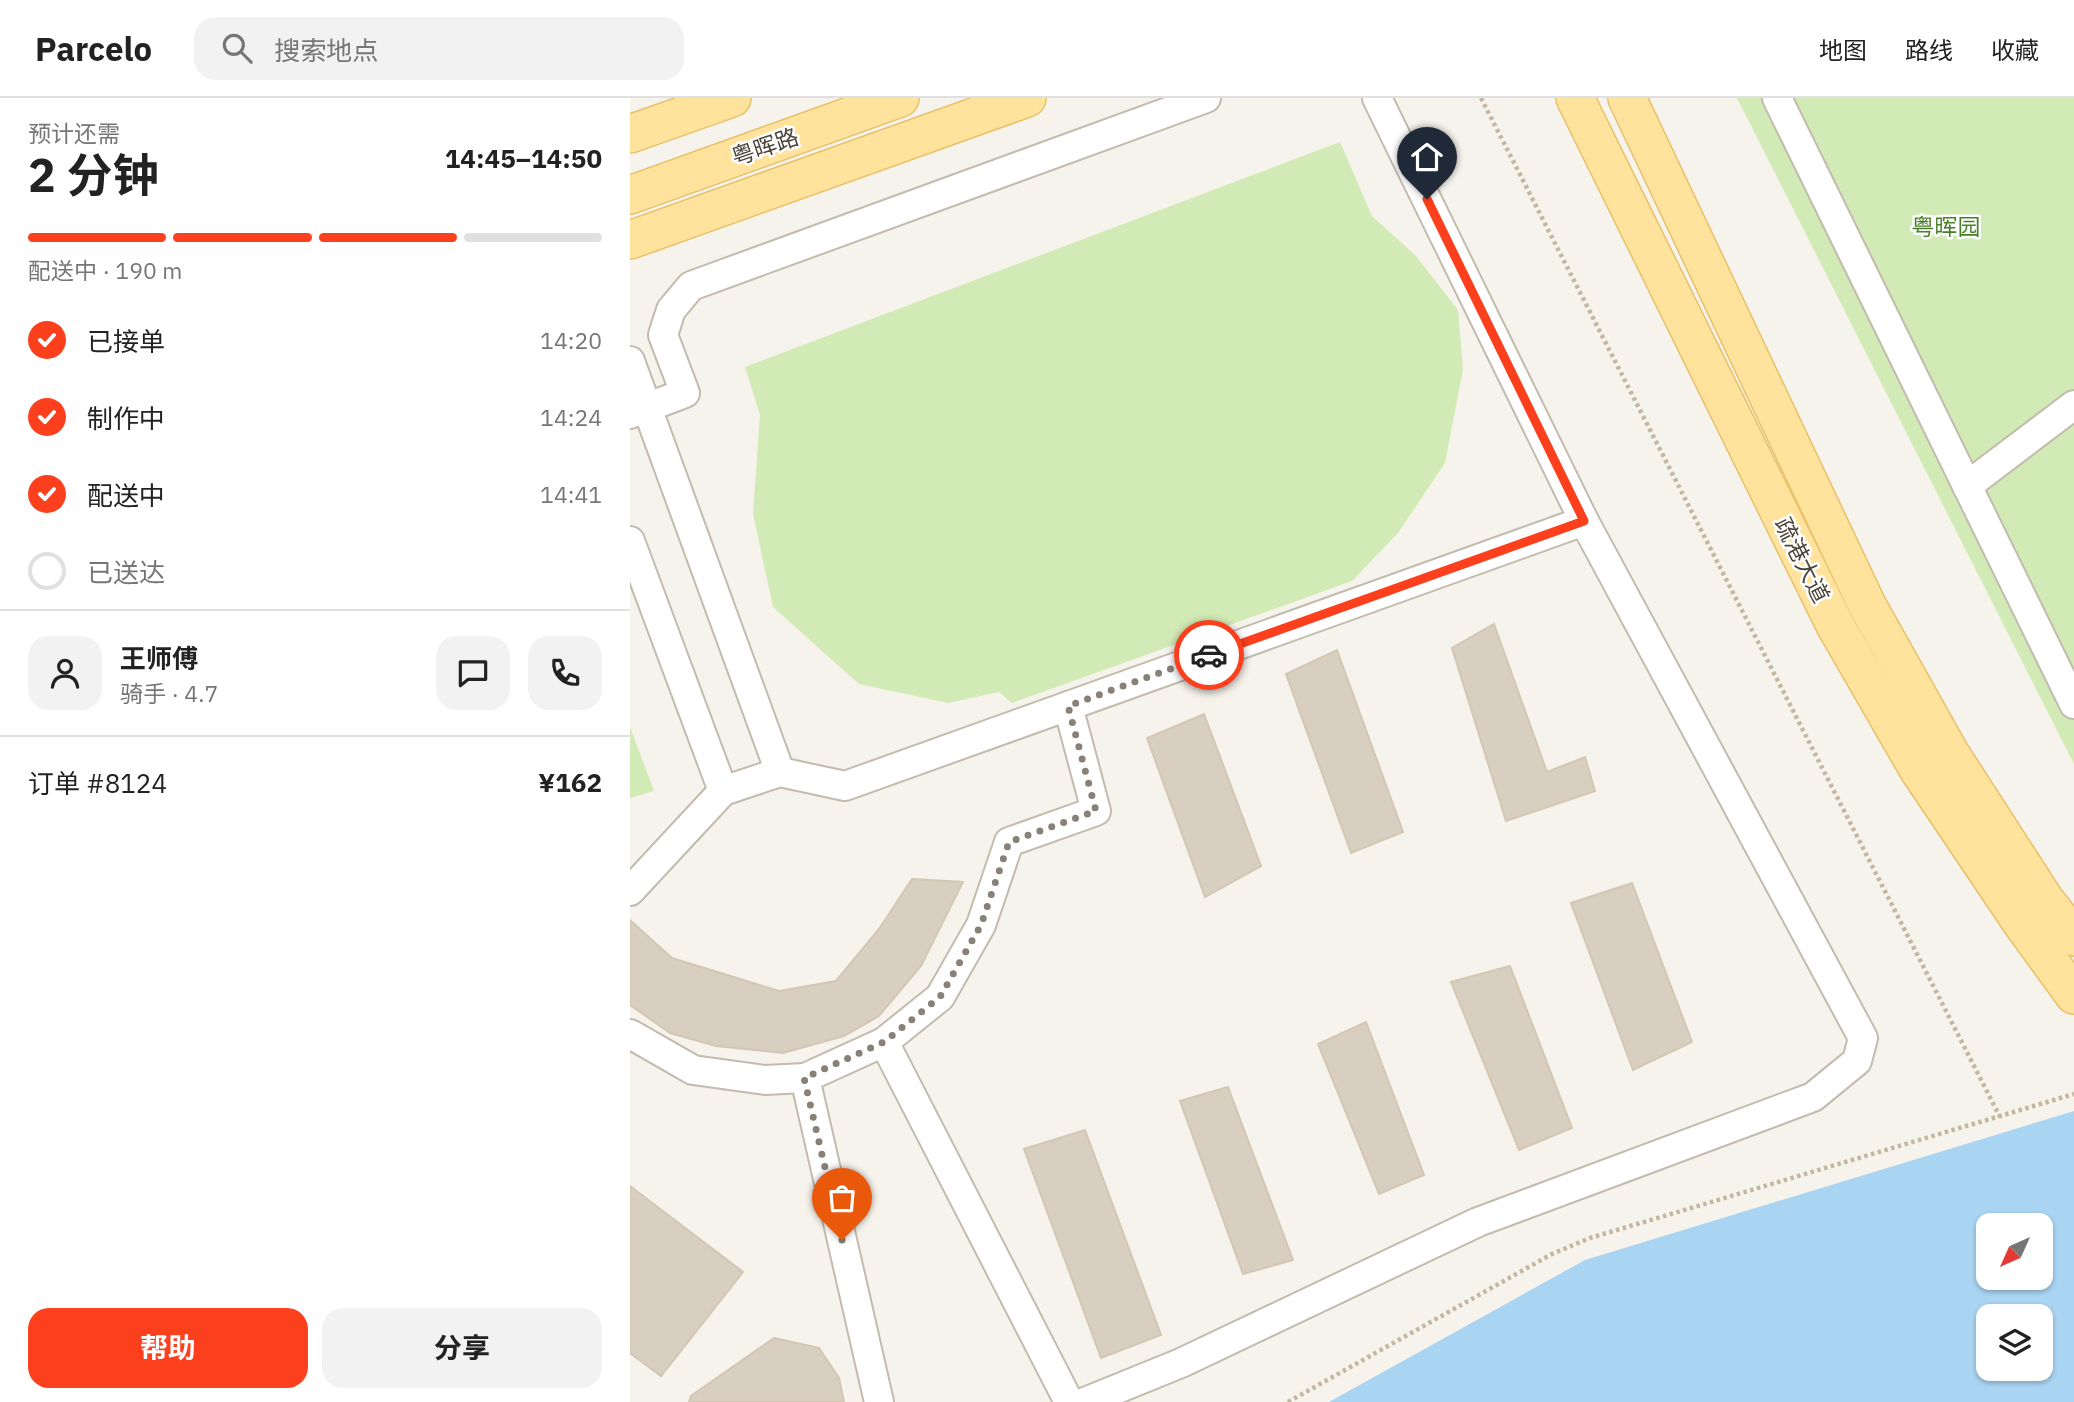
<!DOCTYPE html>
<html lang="zh">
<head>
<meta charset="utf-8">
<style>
  :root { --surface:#fff; --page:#f2f2f2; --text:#222; --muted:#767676; --line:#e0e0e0; --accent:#fc3f1d }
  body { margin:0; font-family:"IBM Plex Sans","Noto Sans SC",sans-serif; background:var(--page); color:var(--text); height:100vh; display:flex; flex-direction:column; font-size:26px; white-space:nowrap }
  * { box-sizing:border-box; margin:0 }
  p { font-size:23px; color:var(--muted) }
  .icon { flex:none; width:38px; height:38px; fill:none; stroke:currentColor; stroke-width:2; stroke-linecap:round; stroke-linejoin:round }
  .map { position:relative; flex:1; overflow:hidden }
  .drawer { display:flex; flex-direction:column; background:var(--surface); width:630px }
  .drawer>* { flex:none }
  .needle { width:46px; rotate:225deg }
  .buttons { position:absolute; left:1346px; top:1115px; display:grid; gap:14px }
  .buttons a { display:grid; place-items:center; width:77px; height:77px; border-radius:14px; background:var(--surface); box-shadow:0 2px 5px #0004; font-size:35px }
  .pin { position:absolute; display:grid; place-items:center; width:60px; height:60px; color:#fff; margin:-72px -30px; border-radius:50% 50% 50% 0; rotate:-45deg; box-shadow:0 0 7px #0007 }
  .pin .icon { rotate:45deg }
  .courier { position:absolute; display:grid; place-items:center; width:70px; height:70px; margin:-35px; border:5px solid #fc3f1d; border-radius:50%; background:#fff; color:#222; box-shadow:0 2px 9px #0007 }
  .head em { font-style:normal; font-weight:700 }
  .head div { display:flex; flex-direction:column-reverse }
  .head { display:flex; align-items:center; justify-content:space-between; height:119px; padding:0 28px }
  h1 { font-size:46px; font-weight:700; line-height:52px }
  .bar { display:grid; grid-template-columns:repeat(4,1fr); gap:10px 7px; align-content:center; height:84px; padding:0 28px }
  .bar i { height:9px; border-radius:5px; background:var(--line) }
  .bar .active { background:var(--accent) }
  .bar p { grid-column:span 4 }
  .line { display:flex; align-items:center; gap:18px; padding:0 28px; border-top:2px solid var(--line) }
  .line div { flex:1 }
  .round { display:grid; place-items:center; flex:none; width:74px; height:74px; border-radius:21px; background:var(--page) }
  ol { padding:0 28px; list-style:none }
  li { display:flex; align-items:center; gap:21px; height:77px }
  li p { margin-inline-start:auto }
  li .icon { padding:7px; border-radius:50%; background:var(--accent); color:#fff; stroke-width:4 }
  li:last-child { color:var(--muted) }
  li i { width:38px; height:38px; border:4px solid var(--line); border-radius:50% }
  .button { display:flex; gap:14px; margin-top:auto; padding:14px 28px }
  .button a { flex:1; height:80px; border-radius:21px; background:var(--accent); color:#fff; font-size:28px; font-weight:700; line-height:80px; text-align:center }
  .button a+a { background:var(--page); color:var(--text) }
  header { display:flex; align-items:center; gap:42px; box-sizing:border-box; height:98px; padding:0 35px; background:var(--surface); border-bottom:2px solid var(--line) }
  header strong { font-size:33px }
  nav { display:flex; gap:38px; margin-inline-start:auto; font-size:24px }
  .search { width:490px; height:63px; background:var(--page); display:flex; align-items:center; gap:18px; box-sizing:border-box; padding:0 24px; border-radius:21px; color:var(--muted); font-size:26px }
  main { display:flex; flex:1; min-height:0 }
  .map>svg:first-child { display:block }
</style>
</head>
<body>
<header>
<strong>Parcelo</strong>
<div class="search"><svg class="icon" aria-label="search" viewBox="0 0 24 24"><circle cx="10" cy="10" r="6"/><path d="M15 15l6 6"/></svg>搜索地点</div>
<nav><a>地图</a><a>路线</a><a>收藏</a></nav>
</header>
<main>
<section class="drawer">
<div class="head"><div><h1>2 分钟</h1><p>预计还需</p></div><em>14:45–14:50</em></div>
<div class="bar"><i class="active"></i><i class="active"></i><i class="active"></i><i></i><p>配送中 · 190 m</p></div>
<ol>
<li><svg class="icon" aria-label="check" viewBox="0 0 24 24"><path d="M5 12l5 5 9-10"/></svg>已接单<p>14:20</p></li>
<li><svg class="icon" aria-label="check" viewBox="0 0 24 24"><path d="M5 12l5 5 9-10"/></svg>制作中<p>14:24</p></li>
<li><svg class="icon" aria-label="check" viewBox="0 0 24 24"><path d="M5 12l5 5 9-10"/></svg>配送中<p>14:41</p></li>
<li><i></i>已送达</li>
</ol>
<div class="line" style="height:126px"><a class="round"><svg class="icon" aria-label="person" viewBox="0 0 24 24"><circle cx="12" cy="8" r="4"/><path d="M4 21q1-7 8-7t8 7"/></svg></a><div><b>王师傅</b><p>骑手 · 4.7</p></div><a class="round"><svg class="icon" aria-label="chat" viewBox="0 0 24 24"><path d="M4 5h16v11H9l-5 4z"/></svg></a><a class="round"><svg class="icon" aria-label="phone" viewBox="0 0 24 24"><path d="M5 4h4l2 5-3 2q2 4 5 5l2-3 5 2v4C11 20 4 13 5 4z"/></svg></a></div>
<div class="line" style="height:91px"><div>订单 #8124</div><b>¥162</b></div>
<div class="button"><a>帮助</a><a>分享</a></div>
</section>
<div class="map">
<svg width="1444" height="1304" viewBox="0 0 1444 1304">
  <rect width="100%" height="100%" fill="#f6f3ec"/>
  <g fill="#d2eab5">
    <polygon points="1107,0 1444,0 1444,666"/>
    <polygon points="710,44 742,118 786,158 828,212 833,271 815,365 768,435 722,483 382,605 369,594 318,605 229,586 143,509 123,416 130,317 115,269"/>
    <polygon points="0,629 24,693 0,700"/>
  </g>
  <path fill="#a9d4f2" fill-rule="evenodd" d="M 1444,1013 L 1444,1304 L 699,1304 L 955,1162 ZM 1358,1127 L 1410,1127 L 1410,1180 L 1358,1180 ZM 1358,1218 L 1410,1218 L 1410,1270 L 1358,1270 Z"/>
  <g fill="#d8cfc1" stroke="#d3c7b4" stroke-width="2">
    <polygon points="864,526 917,674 955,659 965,693 876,723 822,550"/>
    <polygon points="707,552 773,734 721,755 656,576"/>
    <polygon points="574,616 631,768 575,799 517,640"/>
    <polygon points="282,781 333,784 291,868 249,918 214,938 153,955 86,948 40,935 0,907 0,822 42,860 149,893 206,883 249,831"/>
    <polygon points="1002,785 1062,944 1003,972 941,805"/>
    <polygon points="880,868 942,1030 889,1052 821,884"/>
    <polygon points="736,924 794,1077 749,1096 688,946"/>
    <polygon points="598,989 663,1162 613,1176 550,1003"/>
    <polygon points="455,1032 531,1237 471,1260 394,1051"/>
    <polygon points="0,1088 113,1174 31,1278 0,1255"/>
    <polygon points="144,1240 189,1250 209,1280 214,1304 59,1304 61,1298"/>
  </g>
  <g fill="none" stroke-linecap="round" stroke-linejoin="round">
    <defs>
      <g id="minor">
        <polyline points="1147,0 1444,606"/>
        <polyline points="0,263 150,674"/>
        <polyline points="0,316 55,295 33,237 41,212 61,188 576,0"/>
        <polyline points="1337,388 1444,307"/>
        <polyline points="0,443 93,693"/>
        <polyline points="0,793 93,693 150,674 215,688 954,423"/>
        <polyline points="0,936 63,972 135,982 175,980 254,944 310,899 351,827 379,744 466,713 438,608"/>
        <polyline points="254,944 439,1304"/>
        <polyline points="175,980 249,1304"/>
        <polyline points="455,1304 551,1265 848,1124 1183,999 1227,963 1233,940 954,423 747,0"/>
      </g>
      <g id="major">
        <polyline points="945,0 1205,527 1288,671 1391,824 1444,897"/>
        <polyline points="997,0 1237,507 1320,655 1415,802 1444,839"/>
        <polyline points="0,36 102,0"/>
        <polyline points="0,97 270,0"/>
        <polyline points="0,142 397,0"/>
      </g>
    </defs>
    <use href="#minor" stroke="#c2bbae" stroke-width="32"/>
    <use href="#major" stroke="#e6c16a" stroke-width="40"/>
    <g stroke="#c4b79f" stroke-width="4.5" stroke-dasharray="3.5 3.5" stroke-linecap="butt">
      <polyline points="851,0 1370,1019"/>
      <polyline points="658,1304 922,1156 960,1140 1444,996"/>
    </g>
    <use href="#minor" stroke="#fff" stroke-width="28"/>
    <use href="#major" stroke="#ffe39c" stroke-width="37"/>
  </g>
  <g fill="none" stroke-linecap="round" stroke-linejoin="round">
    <polyline stroke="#878178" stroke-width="7" stroke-dasharray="0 12.6" points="212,1142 174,980 254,944 310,899 351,827 379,744 466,713 438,608 579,557"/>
    <polyline stroke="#fc3f1d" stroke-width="9" points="579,557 954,423 797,101"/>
  </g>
  <g text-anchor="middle" stroke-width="5" stroke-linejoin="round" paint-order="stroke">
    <g font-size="23" fill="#4b4439" stroke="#fff">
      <text transform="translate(135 49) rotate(-19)" y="8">粤晖路</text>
      <text transform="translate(1172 462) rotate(63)" y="8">疏港大道</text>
    </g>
    <g font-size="23" fill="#4a7f2a" stroke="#fff">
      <text x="1316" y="137">粤晖园</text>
    </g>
  </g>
</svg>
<div class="buttons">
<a><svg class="needle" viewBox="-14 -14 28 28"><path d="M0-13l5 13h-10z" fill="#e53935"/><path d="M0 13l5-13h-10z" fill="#767676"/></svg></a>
<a><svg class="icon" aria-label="layers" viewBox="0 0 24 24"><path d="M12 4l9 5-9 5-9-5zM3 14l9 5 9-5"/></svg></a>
</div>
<div class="pin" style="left:212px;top:1142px;background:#ea580c"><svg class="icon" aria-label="bag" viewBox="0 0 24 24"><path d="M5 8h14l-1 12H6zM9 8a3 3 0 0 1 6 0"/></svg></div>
<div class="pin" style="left:797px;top:101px;background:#1f2937"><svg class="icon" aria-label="home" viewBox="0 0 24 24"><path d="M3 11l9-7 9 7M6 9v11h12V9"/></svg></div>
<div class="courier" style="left:579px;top:557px"><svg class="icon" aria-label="car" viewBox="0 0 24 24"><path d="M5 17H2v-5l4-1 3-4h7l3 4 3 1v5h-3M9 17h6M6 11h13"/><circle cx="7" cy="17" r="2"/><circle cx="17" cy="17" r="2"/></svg></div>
</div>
</main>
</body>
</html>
